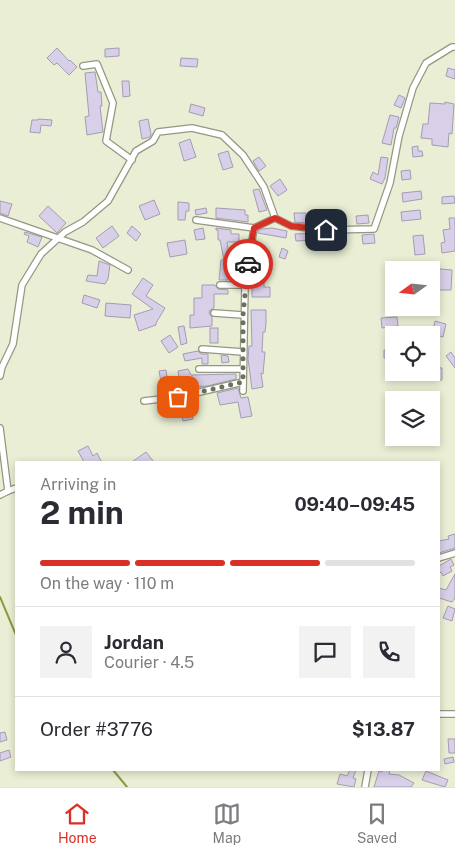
<!DOCTYPE html>
<html lang="en">
<head>
<meta charset="utf-8">
<style>
  :root { --surface:#fff; --page:#f2f2f3; --text:#2b2b33; --muted:#7c7c81; --line:#e1e1e2; --accent:#d93025 }
  body { margin:0; font-family:"Public Sans",sans-serif; background:var(--page); color:var(--text); height:100vh; display:flex; flex-direction:column; font-size:19px; white-space:nowrap }
  * { box-sizing:border-box; margin:0 }
  p { font-size:16px; color:var(--muted) }
  .icon { flex:none; width:28px; height:28px; fill:none; stroke:currentColor; stroke-width:2; stroke-linecap:round; stroke-linejoin:round }
  .map { position:relative; flex:1; overflow:hidden }
  .side { position:absolute; left:15px; top:461px; width:425px; height:310px; display:flex; flex-direction:column; background:var(--surface); border-radius:0px; box-shadow:0 2px 8px #0003 }
  .side>* { flex:none }
  .needle { width:32px; rotate:255deg }
  .buttons { position:absolute; left:385px; top:261px; display:grid; gap:10px }
  .buttons a { display:grid; place-items:center; width:55px; height:55px; border-radius:0px; background:var(--surface); box-shadow:0 2px 8px #0003; font-size:25px }
  .pin { position:absolute; display:grid; place-items:center; width:42px; height:42px; color:#fff; margin:-21px; border-radius:10px; box-shadow:0 2px 8px #0006 }
  .courier { position:absolute; display:grid; place-items:center; width:50px; height:50px; margin:-25px; border:4px solid #d93025; border-radius:50%; background:#fff; color:#222; box-shadow:0 1px 6px #0007 }
  .head em { font-style:normal; font-weight:700 }
  .head div { display:flex; flex-direction:column-reverse }
  .head { display:flex; align-items:center; justify-content:space-between; height:85px; padding:0 25px }
  h1 { font-size:32px; font-weight:700; line-height:38px }
  .bar { display:grid; grid-template-columns:repeat(4,1fr); gap:8px 5px; align-content:center; height:60px; padding:0 25px }
  .bar i { height:6px; border-radius:4px; background:var(--line) }
  .bar .on { background:var(--accent) }
  .bar p { grid-column:span 4 }
  .line { display:flex; align-items:center; gap:12px; padding:0 25px; border-top:1px solid var(--line) }
  .line div { flex:1 }
  .round { display:grid; place-items:center; flex:none; width:52px; height:52px; border-radius:0px; background:var(--page) }
  .menu { display:flex; justify-content:space-around; align-items:center; height:70px; border-top:1px solid var(--line); background:var(--surface); font-size:14px; color:var(--muted) }
  .menu a { display:grid; justify-items:center; gap:2px }
  .menu .on { color:var(--accent) }
  .map>svg:first-child { display:block }
</style>
</head>
<body>
<div class="map">
<svg width="455" height="787" viewBox="0 0 455 787">
  <rect width="100%" height="100%" fill="#e9eed4"/>
  <g fill="none" stroke-linecap="round" stroke-linejoin="round">
    <g stroke="#8d9941" stroke-width="2">
      <polyline points="0,597 16,635"/>
      <polyline points="113,770 127,787"/>
    </g>
  </g>
  <g fill="#d8cfe8" stroke="#a59cb4">
    <polygon points="57,48 69,61 70,60 77,67 69,75 57,63 54,65 47,58"/>
    <polygon points="119,48 119,56 105,57 105,49"/>
    <polygon points="181,58 198,59 197,67 180,66"/>
    <polygon points="448,68 455,70 455,79 446,76"/>
    <polygon points="95,72 98,92 101,92 102,106 100,106 103,132 87,135 85,117 89,116 85,73"/>
    <polygon points="122,81 129,81 130,96 123,97"/>
    <polygon points="399,95 405,98 401,108 394,105"/>
    <polygon points="445,102 454,104 452,134 449,133 448,147 432,145 432,139 421,138 423,124 428,124 430,103 445,104"/>
    <polygon points="191,104 205,108 203,116 189,112"/>
    <polygon points="390,115 399,117 396,128 394,128 391,145 382,143"/>
    <polygon points="38,119 52,120 51,126 41,125 40,133 30,132 32,120 38,120"/>
    <polygon points="148,119 151,134 150,137 142,139 139,121"/>
    <polygon points="190,139 196,157 184,161 179,143"/>
    <polygon points="418,146 418,151 422,151 423,156 413,157 412,147"/>
    <polygon points="228,151 233,167 223,170 218,154"/>
    <polygon points="259,157 266,166 259,171 253,161"/>
    <polygon points="381,157 388,158 385,178 382,184 370,179 373,172 378,175"/>
    <polygon points="410,170 411,179 402,180 401,171"/>
    <polygon points="280,179 287,190 278,196 270,186"/>
    <polygon points="259,189 267,210 259,212 253,190"/>
    <polygon points="421,191 422,199 403,202 402,193"/>
    <polygon points="454,196 455,203 442,204 442,197"/>
    <polygon points="154,200 160,214 145,220 139,206"/>
    <polygon points="0,201 12,204 8,216 0,213"/>
    <polygon points="178,202 189,203 189,211 186,211 185,220 178,220"/>
    <polygon points="48,206 66,223 57,233 39,216"/>
    <polygon points="206,208 207,213 196,215 195,210"/>
    <polygon points="216,208 245,210 245,215 248,215 248,222 216,218"/>
    <polygon points="420,210 421,219 402,221 401,212"/>
    <polygon points="294,213 306,213 306,223 295,222"/>
    <polygon points="368,215 369,223 357,224 356,216"/>
    <polygon points="449,218 455,218 455,251 442,253 441,243 445,242 443,230 450,229"/>
    <polygon points="112,226 119,236 103,248 96,238"/>
    <polygon points="132,226 141,234 136,241 127,233"/>
    <polygon points="203,228 205,239 196,240 194,230"/>
    <polygon points="216,228 231,230 231,234 239,234 239,242 227,242 230,260 240,260 240,266 232,266 232,278 228,278 228,280 219,280 221,260 224,260 220,240 218,240 218,230 216,230"/>
    <polygon points="272,228 287,231 286,238 258,233 258,231 262,229"/>
    <polygon points="25,232 42,237 38,247 27,242 29,236 24,234"/>
    <polygon points="315,233 315,240 296,241 295,234"/>
    <polygon points="374,234 375,243 363,244 362,235"/>
    <polygon points="423,235 425,254 415,255 413,236"/>
    <polygon points="185,240 187,254 170,257 167,243"/>
    <polygon points="282,248 288,251 285,259 279,257"/>
    <polygon points="99,261 110,265 108,279 105,284 86,281 88,275 97,276"/>
    <polygon points="264,265 264,287 270,287 270,297 252,297 252,287 255,287 254,266"/>
    <polygon points="431,266 439,266 440,269 452,270 451,290 438,290 439,298 431,299"/>
    <polygon points="143,278 153,285 146,296 165,308 156,323 156,325 139,331 134,315 153,309 132,294"/>
    <polygon points="202,285 215,285 218,289 228,290 228,294 214,294 214,308 210,310 209,313 212,317 212,326 190,328 190,315 194,315 194,298 202,298"/>
    <polygon points="84,295 100,300 97,308 82,303"/>
    <polygon points="106,303 131,305 130,318 105,316"/>
    <polygon points="251,310 266,310 266,323 265,332 263,332 262,352 265,352 263,374 261,373 263,387 252,389 248,359 249,346 252,346"/>
    <polygon points="397,317 398,326 382,328 381,318"/>
    <polygon points="435,321 446,324 443,337 432,334"/>
    <polygon points="184,326 187,343 181,345 178,327"/>
    <rect x="210" y="328" width="8" height="15"/>
    <polygon points="170,335 178,347 169,353 161,341"/>
    <polygon points="392,337 394,338 394,358 384,358 384,350 389,350"/>
    <polygon points="198,351 201,354 208,354 208,364 202,364 202,358 185,361 183,354"/>
    <polygon points="451,352 455,358 455,368 446,356"/>
    <polygon points="221,355 228,356 229,362 222,363"/>
    <polygon points="431,367 442,368 442,380 423,380 423,372 431,372"/>
    <polygon points="188,369 191,375 236,374 236,379 207,386 191,387 192,389 181,391 178,371"/>
    <polygon points="166,370 169,390 163,392 159,371"/>
    <polygon points="386,372 405,372 403,379 386,375"/>
    <polygon points="238,388 241,398 248,397 252,416 241,418 238,402 220,405 217,393"/>
    <polygon points="189,399 193,419 183,421 179,402"/>
    <polygon points="88,446 93,456 97,453 101,461 98,462 84,462 78,451"/>
    <polygon points="146,452 154,462 132,462"/>
    <polygon points="455,534 455,548 439,553 439,541 449,539 448,536"/>
    <polygon points="451,559 454,565 450,567 452,571 443,576 441,572 439,574 439,566"/>
    <polygon points="455,574 455,598 452,602 439,598 439,588 446,590"/>
    <polygon points="448,606 455,609 452,621 443,618"/>
    <polygon points="5,732 7,740 0,742 0,733"/>
    <polygon points="448,739 455,739 455,753 449,753"/>
    <polygon points="9,750 11,757 0,761 0,753"/>
    <polygon points="453,757 454,762 445,764 444,759"/>
    <polygon points="350,770 356,770 353,778 356,779 354,787 337,784 340,774 347,776"/>
    <polygon points="382,770 390,770 389,774 399,775 414,783 411,787 374,787 379,771 382,772"/>
    <polygon points="426,771 448,780 445,787 422,780"/>
  </g>
  <g fill="none" stroke-linecap="round" stroke-linejoin="round">
    <defs>
      <g id="street">
        <polyline points="83,66 97,64 113,103 106,141 132,160"/>
        <polyline points="0,218 92,250 128,270"/>
        <polyline points="196,220 254,228 275,218"/>
        <polyline points="220,285 245,285"/>
        <polyline points="214,313 243,315"/>
        <polyline points="202,349 243,352"/>
        <polyline points="199,369 243,369"/>
        <polyline points="0,376 2,367 13,344 22,285 41,254 65,232 83,222 108,201 136,151 153,141 158,132 192,128 222,135 243,155 264,187 275,218 291,226 326,230 374,229 390,183 399,136 413,88 426,63 452,47 455,47"/>
        <polyline points="243,391 245,285 254,228"/>
        <polyline points="144,401 178,397 243,382"/>
        <polyline points="0,428 8,491 0,495"/>
        <polyline points="8,491 16,488"/>
        <polyline points="439,558 455,553"/>
        <polyline points="439,714 455,714"/>
        <polyline points="365,787 368,770"/>
      </g>
    </defs>
    <use href="#street" stroke="#939880" stroke-width="8"/>
    <use href="#street" stroke="#fff" stroke-width="5.5"/>
  </g>
  <g fill="none" stroke-linecap="round" stroke-linejoin="round">
    <polyline stroke="#6d7060" stroke-width="5" stroke-dasharray="0 9" points="178,397 243,382 243,315 248,264"/>
    <polyline stroke="#d93025" stroke-width="6" points="248,264 254,228 275,218 291,226 326,230"/>
  </g>
</svg>
<div class="buttons">
<a><svg class="needle" viewBox="-14 -14 28 28"><path d="M0-13l5 13h-10z" fill="#e53935"/><path d="M0 13l5-13h-10z" fill="#7c7c81"/></svg></a>
<a><svg class="icon" aria-label="locate" viewBox="0 0 24 24"><circle cx="12" cy="12" r="6"/><path d="M12 2v4M12 18v4M2 12h4M18 12h4"/></svg></a>
<a><svg class="icon" aria-label="layers" viewBox="0 0 24 24"><path d="M12 4l9 5-9 5-9-5zM3 14l9 5 9-5"/></svg></a>
</div>
<div class="pin" style="left:178px;top:397px;background:#ea580c"><svg class="icon" aria-label="bag" viewBox="0 0 24 24"><path d="M5 8h14l-1 12H6zM9 8a3 3 0 0 1 6 0"/></svg></div>
<div class="pin" style="left:326px;top:230px;background:#1f2937"><svg class="icon" aria-label="home" viewBox="0 0 24 24"><path d="M3 11l9-7 9 7M6 9v11h12V9"/></svg></div>
<div class="courier" style="left:248px;top:264px"><svg class="icon" aria-label="car" viewBox="0 0 24 24"><path d="M5 17H2v-5l4-1 3-4h7l3 4 3 1v5h-3M9 17h6M6 11h13"/><circle cx="7" cy="17" r="2"/><circle cx="17" cy="17" r="2"/></svg></div>
<section class="side">
<div class="head"><div><h1>2 min</h1><p>Arriving in</p></div><em>09:40–09:45</em></div>
<div class="bar"><i class="on"></i><i class="on"></i><i class="on"></i><i></i><p>On the way · 110 m</p></div>
<div class="line" style="height:90px"><a class="round"><svg class="icon" aria-label="person" viewBox="0 0 24 24"><circle cx="12" cy="8" r="4"/><path d="M4 21q1-7 8-7t8 7"/></svg></a><div><b>Jordan</b><p>Courier · 4.5</p></div><a class="round"><svg class="icon" aria-label="chat" viewBox="0 0 24 24"><path d="M4 5h16v11H9l-5 4z"/></svg></a><a class="round"><svg class="icon" aria-label="phone" viewBox="0 0 24 24"><path d="M5 4h4l2 5-3 2q2 4 5 5l2-3 5 2v4C11 20 4 13 5 4z"/></svg></a></div>
<div class="line" style="height:65px"><div>Order #3776</div><b>$13.87</b></div>
</section>
</div>
<nav class="menu">
<a class="on"><svg class="icon" aria-label="home" viewBox="0 0 24 24"><path d="M3 11l9-7 9 7M6 9v11h12V9"/></svg>Home</a>
<a><svg class="icon" aria-label="map" viewBox="0 0 24 24"><path d="M3 6l6-2 6 2 6-2v14l-6 2-6-2-6 2zM9 4v14M15 6v14"/></svg>Map</a>
<a><svg class="icon" aria-label="saved" viewBox="0 0 24 24"><path d="M7 4h10v16l-5-4-5 4z"/></svg>Saved</a>
</nav>
</body>
</html>
